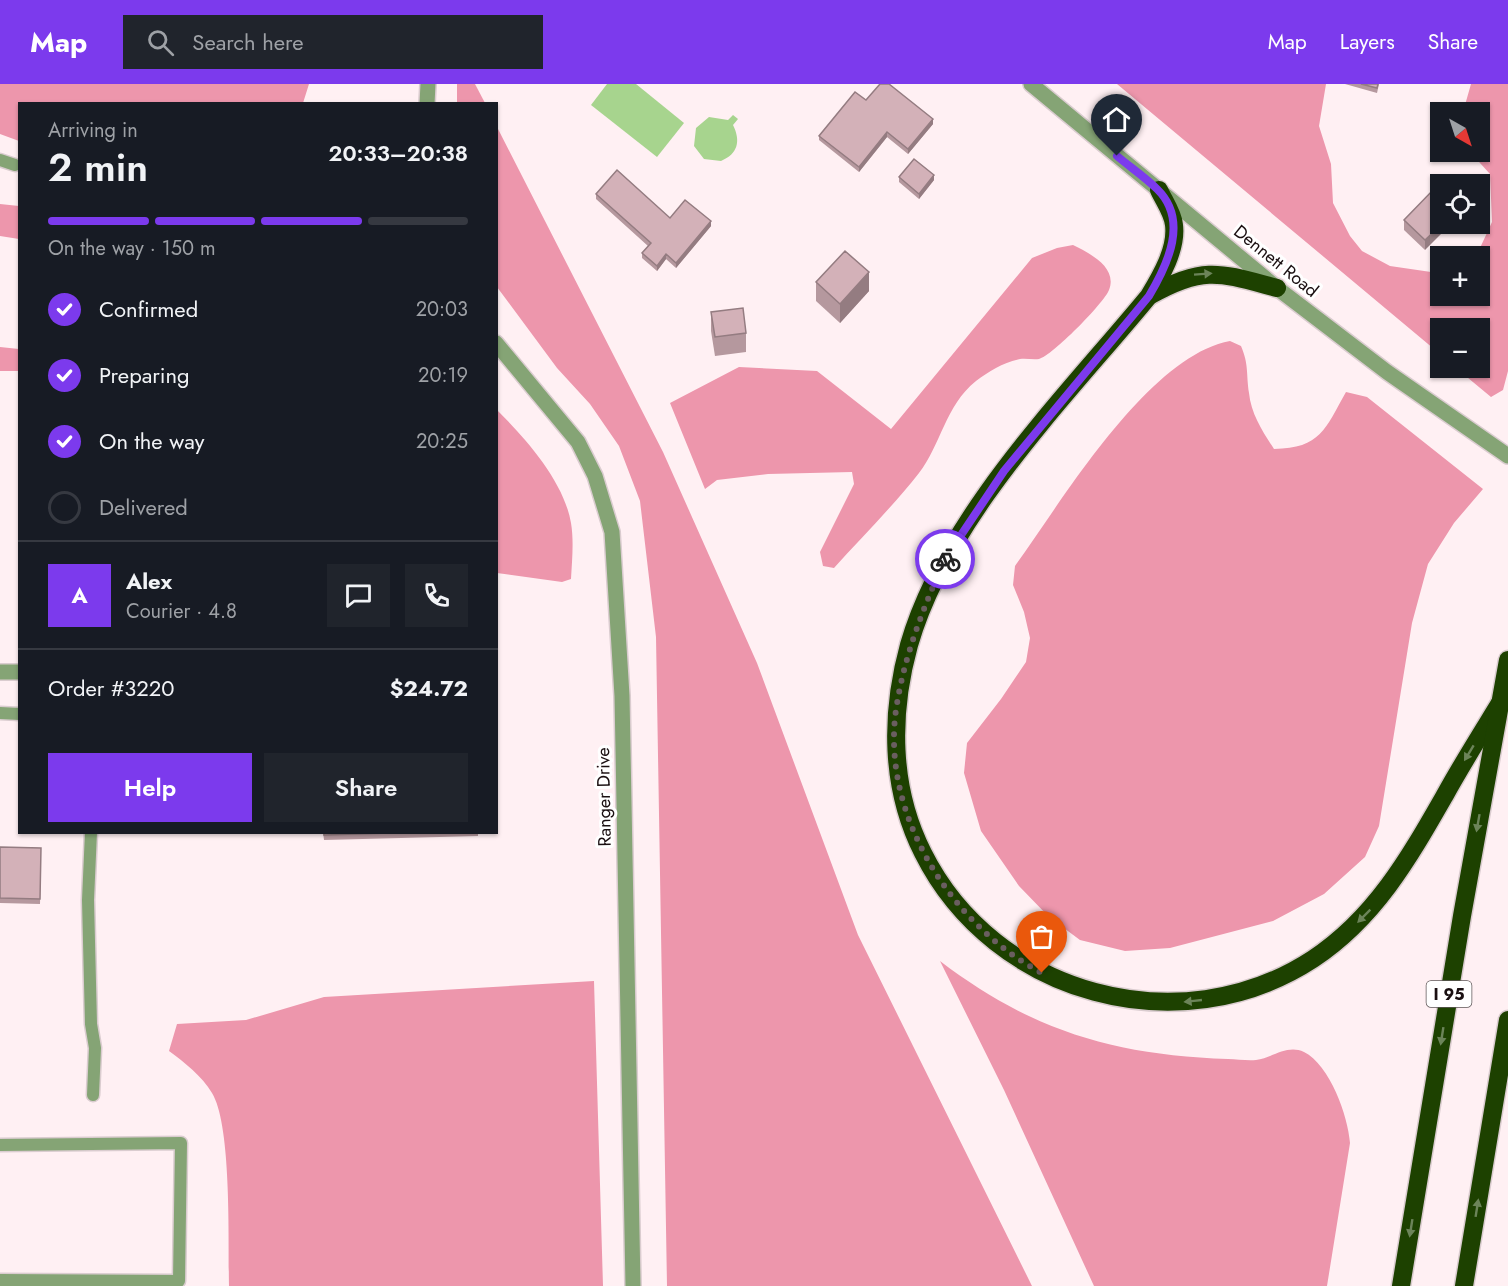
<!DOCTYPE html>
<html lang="en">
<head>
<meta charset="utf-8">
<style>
  :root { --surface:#171b24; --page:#20242c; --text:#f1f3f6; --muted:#9ea1a6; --line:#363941; --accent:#7c3aed }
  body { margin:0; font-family:Jost,sans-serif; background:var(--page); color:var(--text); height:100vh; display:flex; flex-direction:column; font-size:22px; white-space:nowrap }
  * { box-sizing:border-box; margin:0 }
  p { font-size:20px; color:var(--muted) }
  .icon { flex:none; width:33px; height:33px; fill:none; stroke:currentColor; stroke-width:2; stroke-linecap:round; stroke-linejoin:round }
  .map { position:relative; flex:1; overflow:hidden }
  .side { position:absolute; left:18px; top:18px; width:480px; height:732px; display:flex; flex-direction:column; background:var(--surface); border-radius:0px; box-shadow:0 2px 4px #0004 }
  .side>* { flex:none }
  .needle { width:39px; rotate:141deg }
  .buttons { position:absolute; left:1430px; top:18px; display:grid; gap:12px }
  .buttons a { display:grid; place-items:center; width:60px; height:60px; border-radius:0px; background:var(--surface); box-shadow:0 2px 4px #0004; font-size:30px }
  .pin { position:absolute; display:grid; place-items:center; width:51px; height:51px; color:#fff; margin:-62px -26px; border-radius:50% 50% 50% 0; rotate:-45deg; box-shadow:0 0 6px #0007 }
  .pin .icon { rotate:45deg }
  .courier { position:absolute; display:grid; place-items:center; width:60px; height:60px; margin:-30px; border:4px solid #7c3aed; border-radius:50%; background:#fff; color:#222; box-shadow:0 2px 8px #0007 }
  .head em { font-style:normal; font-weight:600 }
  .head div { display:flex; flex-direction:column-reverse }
  .head { display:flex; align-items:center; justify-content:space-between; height:102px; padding:0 30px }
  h1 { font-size:39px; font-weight:600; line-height:45px }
  .bar { display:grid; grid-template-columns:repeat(4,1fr); gap:9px 6px; align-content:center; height:72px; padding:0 30px }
  .bar i { height:8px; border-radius:4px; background:var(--line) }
  .bar .selected { background:var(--accent) }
  .bar p { grid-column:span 4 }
  .line { display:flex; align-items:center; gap:15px; padding:0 30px; border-top:2px solid var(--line) }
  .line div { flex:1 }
  .round { display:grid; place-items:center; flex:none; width:63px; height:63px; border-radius:0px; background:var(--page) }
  ol { padding:0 30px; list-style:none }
  li { display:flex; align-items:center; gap:18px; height:66px }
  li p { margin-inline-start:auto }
  li .icon { padding:6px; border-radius:50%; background:var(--accent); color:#fff; stroke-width:4 }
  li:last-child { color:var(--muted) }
  li i { width:33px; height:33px; border:3px solid var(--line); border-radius:50% }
  .cta { display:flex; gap:12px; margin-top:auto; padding:12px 30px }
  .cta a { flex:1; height:69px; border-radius:0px; background:var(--accent); color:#fff; font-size:24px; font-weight:600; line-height:69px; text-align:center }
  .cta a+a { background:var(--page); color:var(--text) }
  header { display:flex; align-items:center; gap:36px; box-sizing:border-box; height:84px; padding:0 30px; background:var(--accent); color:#fff }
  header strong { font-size:28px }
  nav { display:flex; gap:33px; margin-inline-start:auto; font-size:21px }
  .search { width:420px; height:54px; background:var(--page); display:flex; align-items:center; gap:15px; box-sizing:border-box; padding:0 21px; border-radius:0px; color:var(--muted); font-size:22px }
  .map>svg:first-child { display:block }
</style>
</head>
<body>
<header>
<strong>Map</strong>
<div class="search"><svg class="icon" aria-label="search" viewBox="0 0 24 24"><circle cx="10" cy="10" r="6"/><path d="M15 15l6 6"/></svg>Search here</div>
<nav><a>Map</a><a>Layers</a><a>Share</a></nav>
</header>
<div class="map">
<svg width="1508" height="1202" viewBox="0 0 1508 1202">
  <rect width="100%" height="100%" fill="#fff0f3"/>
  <g fill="#ed96ac">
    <polygon points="0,0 309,0 303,19 20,20 19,57 0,50"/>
    <polygon points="457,0 475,0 485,19 457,19"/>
    <polygon points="1117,0 1326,0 1319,42 1331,80 1333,119 1350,152 1362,167 1390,182 1431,188 1440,184 1440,212 1479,212 1479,172 1466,172 1480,164 1492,138 1490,90 1470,68 1479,68 1479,28 1463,28 1471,0 1508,0 1508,287 1503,306 1491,313 1456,284 1479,284 1479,244 1440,244 1440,270"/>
    <polygon points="497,43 663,368 757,579 858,851 1032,1202 667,1202 656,553 640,417 619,362 590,320 557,284 497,203"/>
    <polygon points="0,120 19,122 19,155 0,152"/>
    <path d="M 1073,161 C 1089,169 1118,183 1109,206 C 1104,219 1052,272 1039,275 C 1033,276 1026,274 1020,275 C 1004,278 989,287 976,297 C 945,322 941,361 919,389 C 893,422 862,453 834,484 L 823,482 L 820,468 L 854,400 L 852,388 L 768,390 L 717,396 L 705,405 L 670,319 L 739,283 L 817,287 L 891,345 L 1032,174 L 1057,164 Z"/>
    <path d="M 1230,257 L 1241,262 C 1249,281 1246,289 1249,309 C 1251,330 1263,348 1274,365 C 1321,364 1325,345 1346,308 L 1367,313 L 1483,405 L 1454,439 L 1428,480 L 1412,539 L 1379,742 L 1365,773 L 1324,810 L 1273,837 L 1170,864 L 1125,867 L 1080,856 L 1049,833 L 1019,802 L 981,747 L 964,689 L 967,659 L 1001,615 L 1026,578 L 1030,554 L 1024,528 L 1013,501 L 1015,482 C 1062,417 1148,272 1230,257 Z"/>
    <polygon points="0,263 19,265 19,287 0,287"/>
    <path d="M 497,326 C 525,354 564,397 571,439 C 574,457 572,477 571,495 L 562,498 L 497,489 Z"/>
    <path d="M 940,877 C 1032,947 1114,971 1228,975 C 1237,975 1247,977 1256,976 C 1272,974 1287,960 1304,968 C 1330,981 1348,1032 1350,1059 L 1327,1202 L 1094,1202 L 1004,1006 Z"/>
    <path d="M 594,897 L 603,1202 L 229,1202 C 228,1158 232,1042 212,1009 C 202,992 184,978 169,967 L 177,940 L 246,936 L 324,913 Z"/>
  </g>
  <g fill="#a7d48e">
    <polygon points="607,0 636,0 684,39 657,73 591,21"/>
    <path d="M 733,31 L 738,35 L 733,41 C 741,57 738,70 721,77 L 704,75 L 694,62 L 696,44 L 709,33 L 728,36 Z"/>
  </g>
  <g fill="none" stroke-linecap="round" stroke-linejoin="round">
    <defs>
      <g id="service">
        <polyline points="0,76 15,81"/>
        <polyline points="0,629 20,630"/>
        <polyline points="91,748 88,816 91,940 95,964 93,1011"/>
        <polyline points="0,1061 181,1059 179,1197 0,1196"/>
      </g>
      <g id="minor">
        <polyline points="427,20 428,0"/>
        <polyline points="496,259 578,358 595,392 612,448 622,612 633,1202"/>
        <polyline points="0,588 20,588"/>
      </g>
      <polyline id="tertiary" points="1031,0 1277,204 1387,288 1508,372"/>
      <g id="motorway">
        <path d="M 1159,106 C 1164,117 1173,129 1174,141 C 1177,165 1161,192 1149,212 C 1065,314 946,432 909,561 C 890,630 890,704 923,769 C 994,911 1180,962 1313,875 C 1375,834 1409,774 1445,711 C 1462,680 1481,650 1500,619"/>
        <path d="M 1151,211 C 1204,181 1221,189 1277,204"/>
        <polyline points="1401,1202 1462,832 1508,576"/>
        <polyline points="1464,1202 1508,936"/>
      </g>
    </defs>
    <use href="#service" stroke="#dacccf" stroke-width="15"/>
    <use href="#minor" stroke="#dacccf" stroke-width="18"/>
    <use href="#tertiary" stroke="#dacccf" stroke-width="18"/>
    <use href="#motorway" stroke="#dacccf" stroke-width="21"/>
    <use href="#service" stroke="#85a475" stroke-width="12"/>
    <use href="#minor" stroke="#85a475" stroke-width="15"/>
    <use href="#tertiary" stroke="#85a475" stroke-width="15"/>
    <use href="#motorway" stroke="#1d4100" stroke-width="18"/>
  </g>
  <g fill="#b5989e">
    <polygon points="1345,0 1379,0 1377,9"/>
    <polygon points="866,16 933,40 908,70 887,53 859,88 819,56 819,52"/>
    <polygon points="899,93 934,96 919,115 899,98"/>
    <polygon points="1433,106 1425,166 1404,146 1404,136"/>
    <polygon points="596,110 670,134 711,142 676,184 666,175 657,187 642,174 642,169 648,162 596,115"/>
    <polygon points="1488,135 1475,149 1465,140 1479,140"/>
    <polygon points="816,198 869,207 840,239 816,217"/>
    <polygon points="711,228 746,249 746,268 715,272 711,247"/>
    <polygon points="323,748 478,748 478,752 324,756"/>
    <polygon points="0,763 41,764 40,820 0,819"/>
  </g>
  <g fill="#947c81">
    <polygon points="933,35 933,40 908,70 908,65"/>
    <polygon points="887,48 887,53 859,88 859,83"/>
    <polygon points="934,91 934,96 919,115 919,110"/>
    <polygon points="1488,125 1488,135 1475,149 1475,140 1479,140 1479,135"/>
    <polygon points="711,137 711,142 676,184 676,179"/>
    <polygon points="1442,140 1451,140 1425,166 1425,156"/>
    <polygon points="666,170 666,175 657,187 657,182"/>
    <polygon points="869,188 869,207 840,239 840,220"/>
  </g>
  <g fill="#d3b1b8" stroke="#947c81" stroke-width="1.5">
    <polygon points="880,0 889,0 933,35 908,65 887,48 859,83 819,52 855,8 866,16"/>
    <polygon points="1361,0 1378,0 1377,4"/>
    <polygon points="914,75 934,91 919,110 899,93"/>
    <polygon points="617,86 670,134 685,116 711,137 676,179 666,170 657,182 642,169 651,159 596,110"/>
    <polygon points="1433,106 1440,113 1440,140 1442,140 1425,156 1404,136"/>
    <polygon points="1479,116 1488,125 1479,135"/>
    <polygon points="845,167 869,188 840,220 816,198"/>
    <polygon points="743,224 746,249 715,253 711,228"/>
    <polygon points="324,748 423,748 324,751"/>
    <polygon points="0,763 41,764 40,815 0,814"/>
  </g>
  <defs><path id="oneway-solid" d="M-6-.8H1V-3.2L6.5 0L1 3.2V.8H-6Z" transform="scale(1.5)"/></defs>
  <g fill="#6c8459">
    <use href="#oneway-solid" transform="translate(1203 190) rotate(-4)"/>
    <use href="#oneway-solid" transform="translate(1469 669) rotate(121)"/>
    <use href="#oneway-solid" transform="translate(1478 739) rotate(100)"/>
    <use href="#oneway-solid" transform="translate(1364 832) rotate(135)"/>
    <use href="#oneway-solid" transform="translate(1193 917) rotate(174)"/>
    <use href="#oneway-solid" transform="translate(1442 952) rotate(99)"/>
    <use href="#oneway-solid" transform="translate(1477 1124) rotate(-81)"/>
    <use href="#oneway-solid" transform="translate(1411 1144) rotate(99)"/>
  </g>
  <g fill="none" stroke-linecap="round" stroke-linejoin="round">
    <path stroke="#6a5e60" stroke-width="6" stroke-dasharray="0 10.8" d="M 945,475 C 923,525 904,572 896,626 C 881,730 951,841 1042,889"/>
    <path stroke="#7c3aed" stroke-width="8" d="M 945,475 L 1004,387 L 1149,212 C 1168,180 1189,136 1157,105 C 1145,93 1130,83 1117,72"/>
  </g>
  <g text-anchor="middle" stroke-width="6" stroke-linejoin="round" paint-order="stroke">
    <rect fill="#fff" stroke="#5f5758" stroke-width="1.5" x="1426.5" y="897" width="45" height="26" rx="4.5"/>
    <g font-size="16" font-weight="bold" fill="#1a0f11">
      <text x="1449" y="916">I 95</text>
    </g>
    <g font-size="18" fill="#1a0f11" stroke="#fff">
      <text transform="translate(1276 177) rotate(39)" y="6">Dennett Road</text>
      <text transform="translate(604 713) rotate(-91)" y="6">Ranger Drive</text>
    </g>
  </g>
</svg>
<div class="buttons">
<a><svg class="needle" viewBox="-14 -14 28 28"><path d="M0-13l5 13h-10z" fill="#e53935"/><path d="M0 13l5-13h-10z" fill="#9ea1a6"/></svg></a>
<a><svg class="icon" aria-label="locate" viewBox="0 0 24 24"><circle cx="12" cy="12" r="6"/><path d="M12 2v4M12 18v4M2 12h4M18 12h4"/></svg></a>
<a>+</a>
<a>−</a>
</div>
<div class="pin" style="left:1042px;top:889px;background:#ea580c"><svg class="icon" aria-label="bag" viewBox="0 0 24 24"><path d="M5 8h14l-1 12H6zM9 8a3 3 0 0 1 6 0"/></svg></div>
<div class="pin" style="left:1117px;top:72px;background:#1f2937"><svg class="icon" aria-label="home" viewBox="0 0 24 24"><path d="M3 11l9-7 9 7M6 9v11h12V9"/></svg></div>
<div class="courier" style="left:945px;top:475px"><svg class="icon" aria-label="bike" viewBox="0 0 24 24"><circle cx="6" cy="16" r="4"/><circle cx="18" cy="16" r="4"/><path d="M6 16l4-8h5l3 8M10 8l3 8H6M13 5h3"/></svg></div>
<section class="side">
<div class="head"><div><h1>2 min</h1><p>Arriving in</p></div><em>20:33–20:38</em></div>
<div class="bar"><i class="selected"></i><i class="selected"></i><i class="selected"></i><i></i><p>On the way · 150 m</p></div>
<ol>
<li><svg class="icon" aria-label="check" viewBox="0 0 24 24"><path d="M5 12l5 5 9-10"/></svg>Confirmed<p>20:03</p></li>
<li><svg class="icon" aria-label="check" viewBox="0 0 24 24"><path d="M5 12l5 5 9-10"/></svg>Preparing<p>20:19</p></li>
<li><svg class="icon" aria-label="check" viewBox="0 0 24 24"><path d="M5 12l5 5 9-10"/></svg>On the way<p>20:25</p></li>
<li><i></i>Delivered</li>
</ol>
<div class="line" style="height:108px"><b class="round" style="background:var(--accent);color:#fff">A</b><div><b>Alex</b><p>Courier · 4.8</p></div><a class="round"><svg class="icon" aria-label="chat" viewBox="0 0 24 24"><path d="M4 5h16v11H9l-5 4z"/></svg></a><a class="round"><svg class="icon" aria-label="phone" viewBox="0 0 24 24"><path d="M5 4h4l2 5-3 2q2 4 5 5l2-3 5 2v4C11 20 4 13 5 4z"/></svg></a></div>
<div class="line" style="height:78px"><div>Order #3220</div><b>$24.72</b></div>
<div class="cta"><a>Help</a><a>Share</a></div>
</section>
</div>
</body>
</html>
